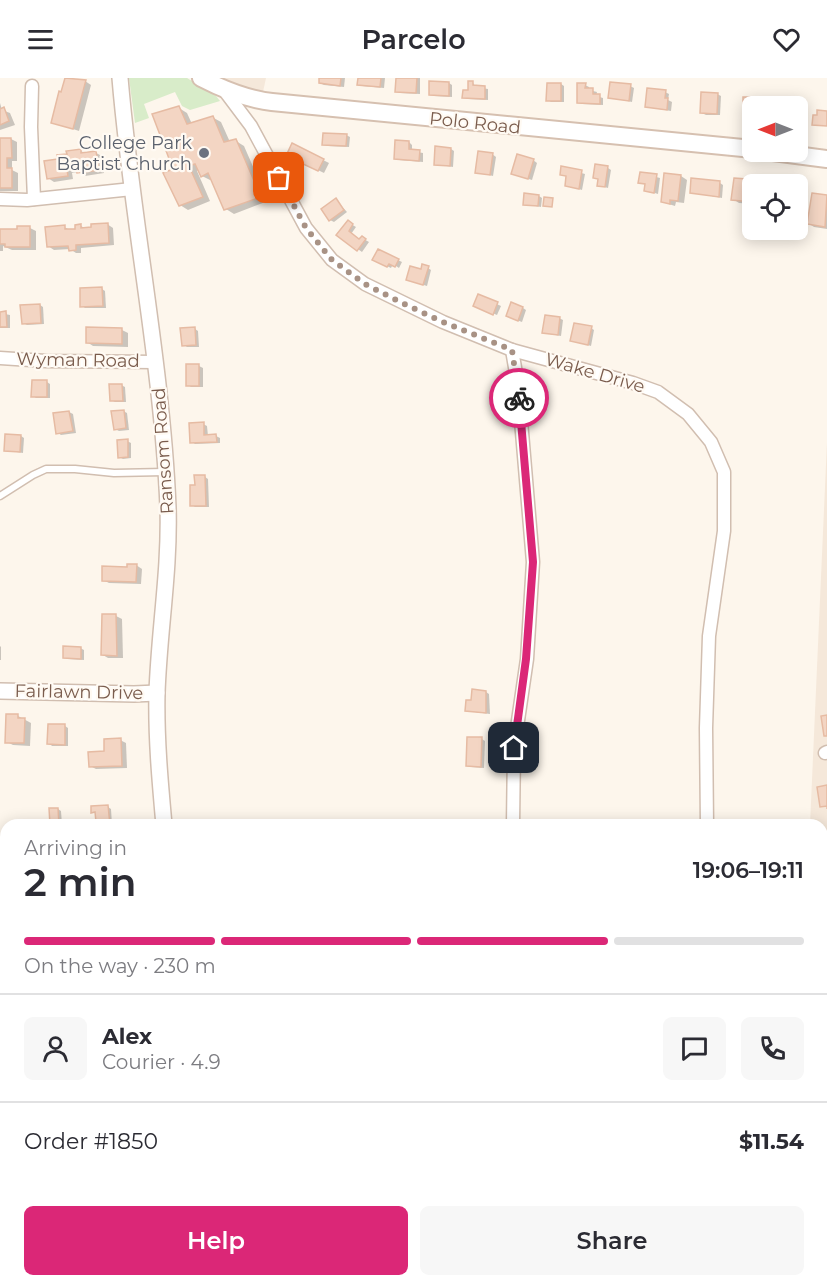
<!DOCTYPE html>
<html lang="en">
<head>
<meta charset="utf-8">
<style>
  :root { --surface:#fff; --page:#f7f7f7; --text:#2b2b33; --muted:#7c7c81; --line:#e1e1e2; --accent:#db2777 }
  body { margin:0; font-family:Montserrat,sans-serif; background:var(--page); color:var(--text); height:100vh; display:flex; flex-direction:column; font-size:22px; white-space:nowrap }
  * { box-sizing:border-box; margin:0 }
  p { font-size:20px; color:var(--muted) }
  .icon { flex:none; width:33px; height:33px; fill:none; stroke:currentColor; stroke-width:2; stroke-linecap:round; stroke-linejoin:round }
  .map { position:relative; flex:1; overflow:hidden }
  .drawer { position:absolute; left:0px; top:741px; width:828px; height:468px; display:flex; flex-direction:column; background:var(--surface); border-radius:18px 18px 0 0; box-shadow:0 3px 15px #0003 }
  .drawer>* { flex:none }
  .needle { width:39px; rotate:270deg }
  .fabs { position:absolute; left:742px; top:18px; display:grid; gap:12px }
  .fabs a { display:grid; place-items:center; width:66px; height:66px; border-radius:9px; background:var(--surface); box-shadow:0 3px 15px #0003; font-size:30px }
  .pin { position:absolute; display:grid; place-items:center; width:51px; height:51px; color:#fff; margin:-26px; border-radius:12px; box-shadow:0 3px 9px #0006 }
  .courier { position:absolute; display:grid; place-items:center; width:60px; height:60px; margin:-30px; border:4px solid #db2777; border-radius:50%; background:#fff; color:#222; box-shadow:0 2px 8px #0007 }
  .head em { font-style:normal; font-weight:600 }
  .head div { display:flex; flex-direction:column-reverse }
  .head { display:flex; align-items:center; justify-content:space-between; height:102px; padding:0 24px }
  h1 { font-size:39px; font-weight:600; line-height:45px }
  .bar { display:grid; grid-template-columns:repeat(4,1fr); gap:9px 6px; align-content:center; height:72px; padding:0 24px }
  .bar i { height:8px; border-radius:4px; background:var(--line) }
  .bar .on { background:var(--accent) }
  .bar p { grid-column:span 4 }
  .line { display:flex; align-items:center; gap:15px; padding:0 24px; border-top:2px solid var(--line) }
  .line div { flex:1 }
  .round { display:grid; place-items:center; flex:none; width:63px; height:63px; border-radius:9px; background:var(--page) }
  .primary-button { display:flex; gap:12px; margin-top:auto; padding:12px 24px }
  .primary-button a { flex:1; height:69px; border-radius:9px; background:var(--accent); color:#fff; font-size:24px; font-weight:600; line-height:69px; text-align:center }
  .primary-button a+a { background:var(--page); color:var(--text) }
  header { display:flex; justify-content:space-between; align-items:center; height:78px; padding:0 24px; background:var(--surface); font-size:27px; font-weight:600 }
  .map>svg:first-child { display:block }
</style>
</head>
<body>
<header><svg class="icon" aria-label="menu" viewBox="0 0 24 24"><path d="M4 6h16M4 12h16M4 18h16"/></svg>Parcelo<svg class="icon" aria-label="heart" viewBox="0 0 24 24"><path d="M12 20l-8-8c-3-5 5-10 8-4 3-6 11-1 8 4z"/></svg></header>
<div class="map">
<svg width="827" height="1209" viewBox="0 0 827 1209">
  <rect width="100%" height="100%" fill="#fdf6ec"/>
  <g fill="#f5e8da">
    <polygon points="215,0 266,0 261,23"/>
    <polygon points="827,364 827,954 822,955 822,747 810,747"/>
    <polygon points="822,1181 827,1181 827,1209 782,1209 782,1203 822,1203"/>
  </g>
  <polygon fill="#d8ecc9" points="129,0 187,0 216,18 220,23 190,32 182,28 175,14 144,26 149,40 135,45"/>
  <g fill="#bfe3e8" stroke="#a5d3da" stroke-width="1.5">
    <polygon points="529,1203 562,1203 574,1206 599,1209 533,1209"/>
    <polygon points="630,1203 708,1203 708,1209 604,1209"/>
  </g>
  <g fill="#0003">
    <polygon points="66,0 85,3 91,7 79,53 52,44"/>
    <polygon points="321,0 345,0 344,9 324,7 320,5"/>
    <polygon points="359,0 385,0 384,10 362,8 359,6"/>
    <polygon points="397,0 420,0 420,16 400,15 397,13"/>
    <polygon points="449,5 452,7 452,19 434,18 430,16"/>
    <polygon points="473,5 476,9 488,11 488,22 468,21 464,19 469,14"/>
    <polygon points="561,6 564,8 564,24 551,24 548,22"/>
    <polygon points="585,7 589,9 589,12 597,14 596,18 603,20 603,27 582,26 578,24"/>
    <polygon points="630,8 634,10 632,24 609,19"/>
    <polygon points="665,14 669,16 668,22 672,24 671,33 647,29"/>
    <polygon points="717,16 721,18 720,37 706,37 702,35"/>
    <polygon points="750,21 753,23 753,26 761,28 753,28 753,43 744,41"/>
    <polygon points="0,25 2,32 10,35 15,47 0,52"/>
    <polygon points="179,30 187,35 192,46 212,39 221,44 230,64 236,63 244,68 268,123 234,136 226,131 212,101 210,102 202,98 199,91 197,93 210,123 188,132 180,127 175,91"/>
    <polygon points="346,57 350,59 349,69 328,68 324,66"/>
    <polygon points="0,61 11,61 17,64 17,83 12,83 12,92 18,95 18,113 0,113"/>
    <polygon points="409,64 412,67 412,73 423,75 423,84 399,82 396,80"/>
    <polygon points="451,71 454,73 453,89 435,86"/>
    <polygon points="81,73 86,76 96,75 102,78 104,95 85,98 78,94 72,95 73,101 54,104 48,100 60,82"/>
    <polygon points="492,76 496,79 493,98 477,94"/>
    <polygon points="293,80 323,82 329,85 324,95"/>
    <polygon points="533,82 537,85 532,102 516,97"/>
    <polygon points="563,90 585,96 582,112 566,107 568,99 561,96"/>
    <polygon points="608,90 611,92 608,110 598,107 599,102 594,99"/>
    <polygon points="641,95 660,100 658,116 645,112 646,107 640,104"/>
    <polygon points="665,96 681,98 687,102 684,125 676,124 675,128 662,124"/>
    <polygon points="746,102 752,106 753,126 739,125 733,121"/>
    <polygon points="720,105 723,107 722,120 691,114"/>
    <polygon points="813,117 827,119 827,151 814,149 808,145"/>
    <polygon points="539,118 542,120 541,129 524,126"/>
    <polygon points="336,122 347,134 334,144 330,142"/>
    <polygon points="107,146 113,150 114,167 81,170 81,175 76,175 70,171 54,172 48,168 64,149 70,152 77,152 81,148 86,151"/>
    <polygon points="351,146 356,149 351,156 360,163 362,160 369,164 362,174 338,157"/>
    <polygon points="19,150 30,150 36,153 36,172 12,172 3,168 3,173 0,173 0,152 19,152"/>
    <polygon points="379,173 402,184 399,190 393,186 391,190 374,182"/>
    <polygon points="428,190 431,192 427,208 411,203"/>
    <polygon points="102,211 105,213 106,230 85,230 82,228"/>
    <polygon points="479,218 501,228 497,237 478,229"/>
    <polygon points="40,227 43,229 44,246 27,247 23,245"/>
    <polygon points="523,230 526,232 522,244 511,240"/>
    <polygon points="0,235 10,237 10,250 0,250"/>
    <polygon points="559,240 563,242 561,258 544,255"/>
    <polygon points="591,250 594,252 591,268 572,262"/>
    <polygon points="195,251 198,253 199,269 187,269 184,267"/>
    <polygon points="122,252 128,255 128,269 93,268 87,264"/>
    <polygon points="199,288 203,290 203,309 191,309 188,307"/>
    <polygon points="47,304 50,306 50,320 36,320 33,318"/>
    <polygon points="121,307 125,309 126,324 115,324 111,322"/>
    <polygon points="123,333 127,335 129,352 119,353 115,351"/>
    <polygon points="69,334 73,336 76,355 61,357 58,355"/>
    <polygon points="203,346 207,348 208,358 216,358 220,360 220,365 195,366 192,364"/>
    <polygon points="21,358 24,360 23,375 5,372"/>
    <polygon points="127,363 131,365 131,380 123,381 119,379"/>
    <polygon points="205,399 208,401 209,429 195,429 192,427 196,408"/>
    <polygon points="136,487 142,491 141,506 109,505 103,502"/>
    <polygon points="116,538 122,541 123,580 108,580 103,577"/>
    <polygon points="0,568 1,569 1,582 0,582"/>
    <polygon points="80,570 84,572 84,582 68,581 64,579"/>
    <polygon points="486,614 489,616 490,636 467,633 472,624"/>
    <polygon points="8,638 18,638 31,645 30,668 13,667 7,664"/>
    <polygon points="65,648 68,650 68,668 52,668 49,665"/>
    <polygon points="482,661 485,663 484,690 471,689 467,687"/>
    <polygon points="120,662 126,665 127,690 96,691 90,688"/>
    <polygon points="108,729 111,731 112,747 102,747 98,743 97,736 93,734"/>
    <polygon points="58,731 61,733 62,747 51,747"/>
    <polygon points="0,771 6,774 6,799 0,796"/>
  </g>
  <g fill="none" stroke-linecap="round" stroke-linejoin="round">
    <polyline stroke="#a5d3da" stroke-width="3" points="822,895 827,890"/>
  </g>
  <g fill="#f3d5c3" stroke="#e6bba3" stroke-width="1.5">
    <polygon points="65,0 86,2 73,51 51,45 59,13 61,14"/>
    <polygon points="319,0 341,0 340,8 319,5"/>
    <polygon points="358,0 381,0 380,9 357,7"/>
    <polygon points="396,0 417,0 416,15 395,14"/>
    <polygon points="429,3 449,4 449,18 429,17"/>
    <polygon points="468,3 473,3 473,7 485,8 485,21 462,20 463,12 468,12"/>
    <polygon points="610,4 631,6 629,23 608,20"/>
    <polygon points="547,5 561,5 561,23 546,23"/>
    <polygon points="577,5 586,5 585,10 593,10 593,16 600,16 600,26 577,25"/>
    <polygon points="647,10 666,12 665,20 668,20 667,32 645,29"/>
    <polygon points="701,14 718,15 717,36 700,35"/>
    <polygon points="743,19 750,19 750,24 758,25 758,28 753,28 753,42 743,42"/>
    <polygon points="179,28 187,46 213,38 224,64 236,61 261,119 224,132 208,95 201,99 195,86 189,88 203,119 179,128 163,95 173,91 152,36"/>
    <polygon points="4,29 9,43 0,47 0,31"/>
    <polygon points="817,32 827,33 827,48 812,47 813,37 817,37"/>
    <polygon points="323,55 347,56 346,68 322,67"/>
    <polygon points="0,60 11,60 12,80 7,80 7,90 12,90 12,110 0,110"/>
    <polygon points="395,62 409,63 409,71 420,72 419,83 394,81"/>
    <polygon points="292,65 324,81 318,93 286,78"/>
    <polygon points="435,68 451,70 450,88 434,87"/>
    <polygon points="81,71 81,75 96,73 99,92 77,95 77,91 67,92 68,98 47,101 44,83 58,81 57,77 67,76 66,73"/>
    <polygon points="478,73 493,75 490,97 475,95"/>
    <polygon points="517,76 534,81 528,101 511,96"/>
    <polygon points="595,86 608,88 605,109 597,108 598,101 593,100"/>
    <polygon points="561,88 582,92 579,111 565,108 566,98 560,97"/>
    <polygon points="640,94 657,96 654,115 644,113 645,106 638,105"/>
    <polygon points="664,95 681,97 678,123 670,122 670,126 661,124"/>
    <polygon points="691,100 720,103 719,119 690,115"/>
    <polygon points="734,100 747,101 746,108 753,109 753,124 731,122"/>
    <polygon points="524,115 539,117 538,128 523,127"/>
    <polygon points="812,115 827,117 825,149 807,146"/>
    <polygon points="544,119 553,120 552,129 543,128"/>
    <polygon points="336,120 344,132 329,143 321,131"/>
    <polygon points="348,142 353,146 349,153 359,161 362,158 366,161 357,173 336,157"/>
    <polygon points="108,145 109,165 76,167 76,172 69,173 68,168 47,169 45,149 65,147 65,151 75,151 75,147 81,146 81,150 91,149 91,146"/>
    <polygon points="17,148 30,148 30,169 5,169 5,166 0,166 0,151 17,151"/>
    <polygon points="378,171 399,181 395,189 389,186 387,189 372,182"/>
    <polygon points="422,186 429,188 423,207 406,202 410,188 421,191"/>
    <polygon points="102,209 103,228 80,229 80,210"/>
    <polygon points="478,216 498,224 493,237 473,228"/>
    <polygon points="511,224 523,229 518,243 506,238"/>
    <polygon points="40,226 41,245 22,246 20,227"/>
    <polygon points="6,233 7,249 0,249 0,234"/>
    <polygon points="545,237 560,239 558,257 542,255"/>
    <polygon points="574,245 592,248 588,267 570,263"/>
    <polygon points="86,249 122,250 122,266 86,265"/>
    <polygon points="195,249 196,267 182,268 180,250"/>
    <rect x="186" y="286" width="13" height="22"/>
    <polygon points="32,302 47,302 47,319 31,319"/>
    <polygon points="109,306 122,306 123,323 110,323"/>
    <polygon points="124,332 126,350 114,352 111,333"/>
    <polygon points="69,333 73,353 56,356 53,335"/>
    <polygon points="204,344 204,357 216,356 217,364 190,365 189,345"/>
    <polygon points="5,356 21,357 20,374 4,373"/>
    <polygon points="128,361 128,379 118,380 117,362"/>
    <polygon points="194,397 205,397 206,428 190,428 190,407 195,407"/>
    <polygon points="127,486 137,486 136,504 102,503 102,488 127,489"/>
    <polygon points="102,536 116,536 117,578 101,577"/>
    <polygon points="63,568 81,569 81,581 63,580"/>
    <polygon points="472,611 486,613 486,635 465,633 466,622 471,622"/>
    <polygon points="6,636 18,636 18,640 25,640 24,665 5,665"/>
    <polygon points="827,637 827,658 824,658 821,638"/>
    <polygon points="48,646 65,646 65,667 47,666"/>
    <polygon points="467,659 482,659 481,689 466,688"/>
    <polygon points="121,660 122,688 89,689 88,674 104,673 104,661"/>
    <polygon points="827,707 827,731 827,728 820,729 817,709"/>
    <polygon points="108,727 110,747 100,747 100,744 96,744 95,734 91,735 91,728"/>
    <polygon points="49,730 58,730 59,747 50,747"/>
    <polygon points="0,770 6,772 4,799 0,797"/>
    <polygon points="0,1171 6,1173 6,1193 3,1200 0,1199"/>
  </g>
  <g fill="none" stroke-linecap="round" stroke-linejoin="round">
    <defs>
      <polyline id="service" points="0,418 33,397 46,391 75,391 114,395 165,394"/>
      <g id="minor">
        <polyline points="32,8 31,49 34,121"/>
        <polyline points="224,12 251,48 306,150 332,182 365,206 443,244 512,272 633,305 658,314 688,336 711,364 724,394 724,453 709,558 706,650 707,747"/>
        <polyline points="0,121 27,122 132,111"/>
        <polyline points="512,272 518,307 533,484 527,581 514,670 513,747"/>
        <polyline points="0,280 46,283 156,284"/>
        <polyline points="825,675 827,674"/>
        <polyline points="0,829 6,831"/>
        <polyline points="0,1079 6,1082"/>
        <polyline points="153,1203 156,1209"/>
        <polyline points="348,1203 354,1209"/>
      </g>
      <g id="tertiary">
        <path d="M 120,0 C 132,144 162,285 168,429 C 170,492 159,553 157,615 C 156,659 160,703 164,747"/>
        <polyline points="0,613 134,616 157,615"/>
        <polyline points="37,1209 40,1203"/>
      </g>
      <g id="secondary">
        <path d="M 201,0 C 224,12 246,21 272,24 L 753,71"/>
        <polyline points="773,74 827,81"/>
      </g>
    </defs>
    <use href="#service" stroke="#d1beb0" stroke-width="9"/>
    <use href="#minor" stroke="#d1beb0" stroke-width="15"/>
    <use href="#tertiary" stroke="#d1beb0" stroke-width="18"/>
    <use href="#secondary" stroke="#d6c0b0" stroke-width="20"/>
    <use href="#service" stroke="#fff" stroke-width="6"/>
    <use href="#minor" stroke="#fff" stroke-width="12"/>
    <use href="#tertiary" stroke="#fff" stroke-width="15"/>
    <use href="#secondary" stroke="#fff" stroke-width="16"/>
  </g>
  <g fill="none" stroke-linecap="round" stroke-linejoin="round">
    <polyline stroke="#a89285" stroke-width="6" stroke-dasharray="0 10.8" points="279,100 306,150 332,182 365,206 402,225 443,244 512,272 519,320"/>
    <polyline stroke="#db2777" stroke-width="8" points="514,670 526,581 533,484 519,320"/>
  </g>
  <circle fill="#6b7280" stroke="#fffaf3" stroke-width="2" cx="204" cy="75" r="6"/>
  <g text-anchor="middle" stroke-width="4.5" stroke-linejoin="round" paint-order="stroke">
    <g font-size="18" fill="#7a5c4d" stroke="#fffaf3">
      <text transform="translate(475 45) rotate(6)" y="6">Polo Road</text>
      <text transform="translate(78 282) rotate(1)" y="6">Wyman Road</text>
      <text transform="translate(595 295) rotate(16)" y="6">Wake Drive</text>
      <text transform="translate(163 373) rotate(-94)" y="6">Ransom Road</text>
      <text transform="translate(79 614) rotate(1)" y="6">Fairlawn Drive</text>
    </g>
    <g font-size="18" fill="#5b616d" stroke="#fffaf3" text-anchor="end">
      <text x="192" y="71">College Park<tspan x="192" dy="21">Baptist Church</tspan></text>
    </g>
  </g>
</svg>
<div class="fabs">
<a><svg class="needle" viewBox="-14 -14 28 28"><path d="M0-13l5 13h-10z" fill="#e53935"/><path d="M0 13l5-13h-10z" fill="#7c7c81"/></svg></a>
<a><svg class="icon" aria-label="locate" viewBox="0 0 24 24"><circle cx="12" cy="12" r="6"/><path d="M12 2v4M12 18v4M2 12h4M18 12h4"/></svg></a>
</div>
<div class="pin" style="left:279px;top:100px;background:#ea580c"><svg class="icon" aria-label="bag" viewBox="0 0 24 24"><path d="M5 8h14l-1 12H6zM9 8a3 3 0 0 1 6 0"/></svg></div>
<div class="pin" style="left:514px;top:670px;background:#1f2937"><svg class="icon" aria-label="home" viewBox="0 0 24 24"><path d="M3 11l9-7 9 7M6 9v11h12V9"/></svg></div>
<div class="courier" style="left:519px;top:320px"><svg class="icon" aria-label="bike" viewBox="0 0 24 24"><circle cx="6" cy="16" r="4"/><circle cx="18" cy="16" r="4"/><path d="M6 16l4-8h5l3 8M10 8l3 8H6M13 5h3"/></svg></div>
<section class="drawer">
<div class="head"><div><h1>2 min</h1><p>Arriving in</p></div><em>19:06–19:11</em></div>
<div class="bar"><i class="on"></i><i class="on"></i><i class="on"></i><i></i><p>On the way · 230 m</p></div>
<div class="line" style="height:108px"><a class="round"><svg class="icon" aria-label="person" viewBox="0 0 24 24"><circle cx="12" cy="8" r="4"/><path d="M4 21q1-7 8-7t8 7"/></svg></a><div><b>Alex</b><p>Courier · 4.9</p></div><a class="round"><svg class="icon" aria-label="chat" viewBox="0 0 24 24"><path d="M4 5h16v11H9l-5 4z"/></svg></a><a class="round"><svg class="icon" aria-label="phone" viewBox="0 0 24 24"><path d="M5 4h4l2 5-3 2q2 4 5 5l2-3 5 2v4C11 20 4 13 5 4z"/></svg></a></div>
<div class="line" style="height:78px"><div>Order #1850</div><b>$11.54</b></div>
<div class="primary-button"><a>Help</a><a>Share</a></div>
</section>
</div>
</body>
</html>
